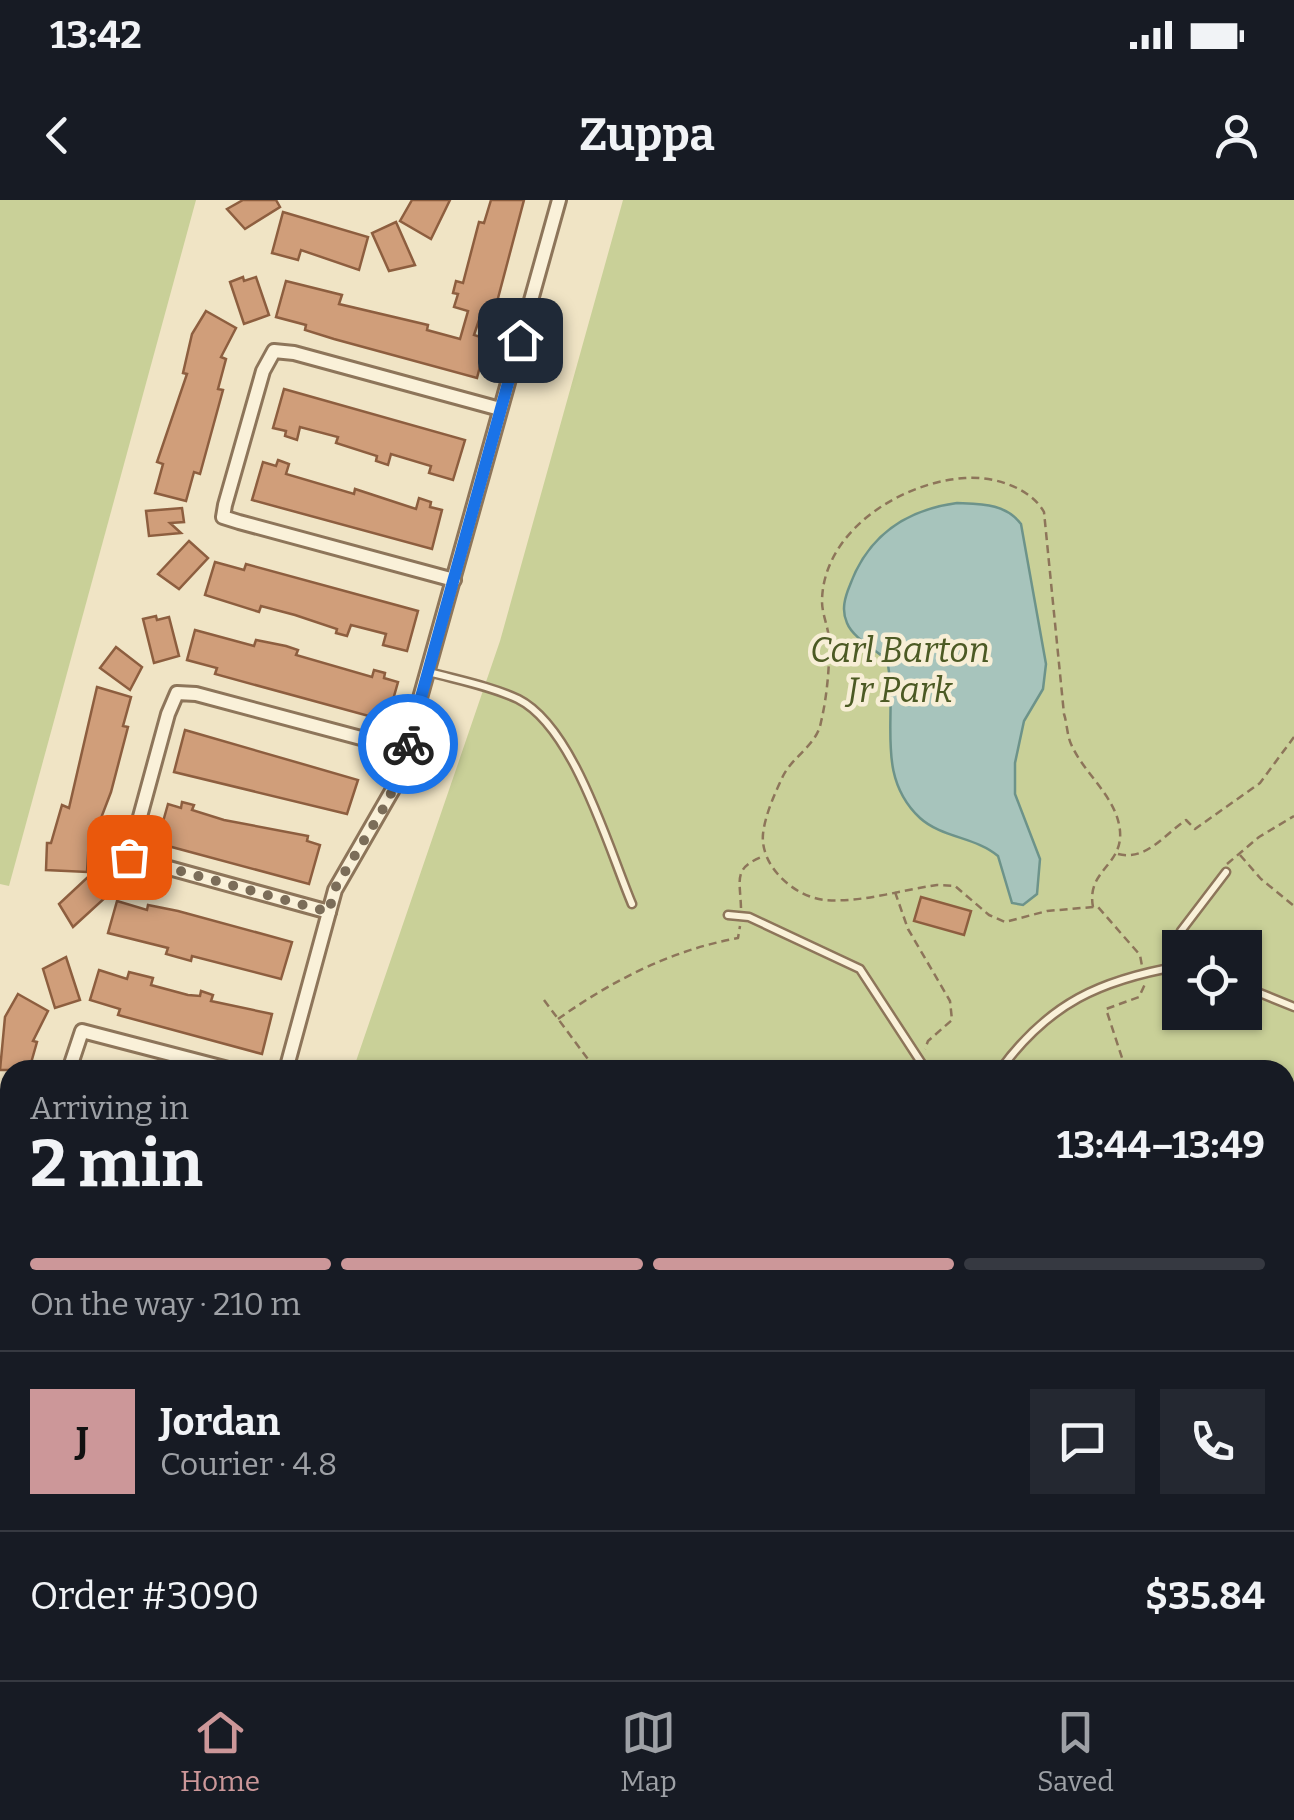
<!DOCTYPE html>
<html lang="en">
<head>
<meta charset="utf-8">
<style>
  :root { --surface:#171b24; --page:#242831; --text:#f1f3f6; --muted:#9ea1a6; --line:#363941; --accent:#cc9799 }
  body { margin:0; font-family:Bitter,serif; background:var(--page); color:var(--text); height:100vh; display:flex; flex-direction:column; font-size:38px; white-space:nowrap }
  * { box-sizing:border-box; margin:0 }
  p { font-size:32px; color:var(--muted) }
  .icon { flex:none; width:55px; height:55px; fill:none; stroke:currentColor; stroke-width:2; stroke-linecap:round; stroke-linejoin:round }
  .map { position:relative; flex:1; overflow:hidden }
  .drawer { position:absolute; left:0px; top:860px; width:1295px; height:620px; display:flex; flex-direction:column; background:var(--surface); border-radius:30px 30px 0 0; box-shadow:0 2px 8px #0004 }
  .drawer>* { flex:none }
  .buttons { position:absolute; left:1162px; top:730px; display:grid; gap:20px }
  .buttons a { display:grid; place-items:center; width:100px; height:100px; border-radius:0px; background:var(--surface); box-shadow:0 2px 8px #0004; font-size:50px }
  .pin { position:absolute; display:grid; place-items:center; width:85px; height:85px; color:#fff; margin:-42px; border-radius:20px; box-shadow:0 5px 15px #0006 }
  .courier { position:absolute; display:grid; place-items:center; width:100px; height:100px; margin:-50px; border:8px solid #1a73e8; border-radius:50%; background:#fff; color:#222; box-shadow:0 2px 12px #0007 }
  .head em { font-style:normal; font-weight:700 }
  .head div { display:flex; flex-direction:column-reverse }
  .head { display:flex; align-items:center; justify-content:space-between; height:170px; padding:0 30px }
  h1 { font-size:65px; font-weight:700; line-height:75px }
  .bar { display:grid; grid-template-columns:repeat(4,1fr); gap:15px 10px; align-content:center; height:120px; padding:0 30px }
  .bar i { height:12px; border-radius:8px; background:var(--line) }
  .bar .active { background:var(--accent) }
  .bar p { grid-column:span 4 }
  .line { display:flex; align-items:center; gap:25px; padding:0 30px; border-top:2px solid var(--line) }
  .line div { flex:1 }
  .round { display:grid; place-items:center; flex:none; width:105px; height:105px; border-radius:0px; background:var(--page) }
  .status { display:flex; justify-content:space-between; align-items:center; height:70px; padding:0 50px; background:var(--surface); direction:ltr }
  .status svg { height:28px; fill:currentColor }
  header { display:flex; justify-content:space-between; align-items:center; height:130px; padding:0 30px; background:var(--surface); font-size:45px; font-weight:700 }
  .tab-bar { display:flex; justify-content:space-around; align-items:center; height:140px; border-top:2px solid var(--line); background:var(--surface); font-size:28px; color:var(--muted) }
  .tab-bar a { display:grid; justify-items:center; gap:5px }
  .tab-bar .active { color:var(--accent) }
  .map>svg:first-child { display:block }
</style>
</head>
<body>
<div class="status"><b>13:42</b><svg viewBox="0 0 49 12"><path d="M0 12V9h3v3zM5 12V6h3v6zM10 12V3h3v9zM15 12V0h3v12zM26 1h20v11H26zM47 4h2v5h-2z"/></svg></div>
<header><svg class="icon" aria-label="back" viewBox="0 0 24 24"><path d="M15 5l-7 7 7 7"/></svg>Zuppa<svg class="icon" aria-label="person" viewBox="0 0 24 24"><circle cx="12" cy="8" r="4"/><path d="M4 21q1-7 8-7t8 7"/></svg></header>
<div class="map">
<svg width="1294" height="1480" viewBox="0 0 1294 1480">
  <rect width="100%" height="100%" fill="#f0e4c5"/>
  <g fill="#c9d098" fill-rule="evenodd">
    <polygon points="0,0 196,0 9,686 0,684"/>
    <path d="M 623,0 L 1294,0 L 1294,1480 L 0,1480 L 0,1471 L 10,1456 L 10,1470 L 1285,1470 L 1285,870 L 353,870 L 500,441 ZM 1180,748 L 1245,748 L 1245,812 L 1180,812 Z"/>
  </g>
  <path fill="#a7c4bc" stroke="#6d938a" stroke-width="2.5" d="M 957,303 C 981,304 1005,303 1021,324 L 1046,464 L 1043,489 L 1024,521 L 1015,563 L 1015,594 L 1040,659 L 1037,694 L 1023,705 L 1012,703 L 998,656 C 976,637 942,638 920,618 C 873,574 899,515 887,460 C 875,449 853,438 847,423 C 841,410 845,397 850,385 C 868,336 906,310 957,303 Z"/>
  <g fill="#d09e7a" stroke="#8d5e3f" stroke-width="2.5">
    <polygon points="243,0 276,0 280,7 245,29 227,9"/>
    <polygon points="412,0 450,0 431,39 400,21"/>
    <polygon points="491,0 524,0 493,117 481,114 474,135 487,139 477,178 334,139 305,130 306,125 276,117 286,81 342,95 339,104 428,125 427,130 460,139 468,111 454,107 458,94 453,93 456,81 463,83 479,22 484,23"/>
    <polygon points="283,12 368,37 359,70 301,50 298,60 272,53"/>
    <polygon points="396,22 415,65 389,71 372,33"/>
    <polygon points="243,77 244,81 256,77 269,115 244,124 230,82"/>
    <polygon points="206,111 236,128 221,157 226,159 218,189 223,190 200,274 194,272 186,301 155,293 163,264 157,262 187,174 183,173 192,134"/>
    <polygon points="284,189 465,240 453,280 429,273 431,266 391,254 388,265 376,261 377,256 336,243 338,237 300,227 297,240 285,236 286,231 273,228"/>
    <polygon points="278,260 289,264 286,274 354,294 355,289 416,309 419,298 431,302 430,307 442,310 432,349 252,300 263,262 276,266"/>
    <polygon points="182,308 184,322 170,323 181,333 149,336 146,311"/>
    <polygon points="189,341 208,358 179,389 158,374"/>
    <polygon points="215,362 244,370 246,364 418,411 407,451 383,445 386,434 351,425 347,436 336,433 337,429 295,415 261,406 259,412 205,395"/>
    <polygon points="156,416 157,420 169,417 179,456 154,463 143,419"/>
    <polygon points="195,430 254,446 256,440 286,446 298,450 296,455 372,477 374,470 385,473 384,478 398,482 387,521 215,474 217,468 187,460"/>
    <polygon points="116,447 142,467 130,490 100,468"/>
    <polygon points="97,487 131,497 123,526 128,527 111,592 93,639 89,638 87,672 46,670 47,643 51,643 62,605 69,608"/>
    <polygon points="185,530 358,580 347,614 174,572"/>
    <polygon points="182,602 194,605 192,610 224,620 308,636 307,641 320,645 309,684 157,643 168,604 181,608"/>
    <polygon points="89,676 107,696 73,727 59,704"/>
    <polygon points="921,697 971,711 964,735 914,721"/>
    <polygon points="117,701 147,710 148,705 178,711 292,742 281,779 192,756 191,761 166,754 168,748 108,733"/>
    <polygon points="66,757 80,800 55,808 43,769"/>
    <polygon points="99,770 127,779 129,772 153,778 151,785 188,795 200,796 201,791 213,795 211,801 272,814 262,854 118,815 120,809 90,800"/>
    <polygon points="18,794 48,811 33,841 37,842 29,870 0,870 5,817"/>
  </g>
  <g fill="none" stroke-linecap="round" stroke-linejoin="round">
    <defs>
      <g id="service">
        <path d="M 429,472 C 458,480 490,486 518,499 C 574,527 608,647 632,704"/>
        <polyline points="728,715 749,717 860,769 926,870"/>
        <polyline points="1181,748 1181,731 1226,672"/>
        <polyline points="1245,787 1294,807"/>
        <path d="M 1000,870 C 1049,803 1100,780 1180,766"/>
        <polyline points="399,1480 403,1470"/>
      </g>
      <g id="minor">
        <polyline points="454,380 239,322 223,317 225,305 263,171 274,151 294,153 500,209"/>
        <polyline points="329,712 129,657 168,514 177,493 196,494 406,550"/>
        <polyline points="69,870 82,831 232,870"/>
        <polyline points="286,870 335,690 396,584 559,0"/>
        <polyline points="0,1168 10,1175"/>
        <polyline points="0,1201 10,1196"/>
        <polyline points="0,1339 10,1318"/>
      </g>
    </defs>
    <use href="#service" stroke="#8d755a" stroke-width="11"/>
    <use href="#minor" stroke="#8d755a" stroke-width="18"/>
    <g stroke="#8d755a" stroke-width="2.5" stroke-dasharray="8 5" stroke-linecap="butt">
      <path d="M 1118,654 C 1146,661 1164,635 1186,620 L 1195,629 L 1260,583 L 1294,537"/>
      <polyline points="1240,655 1261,679 1294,706"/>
      <polyline points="1227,664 1259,637 1294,616"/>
      <polyline points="895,692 908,729 950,801 952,820 928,841 925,849"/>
      <path d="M 1093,707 C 1086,670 1123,666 1120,631 C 1117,597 1084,574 1071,544 C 1067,535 1067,523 1064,514 L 1044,312 C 1030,287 993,276 965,278 C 901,282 823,331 822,401 C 822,414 828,426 829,439 C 830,464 827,497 821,522 C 817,545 793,556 783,576 C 775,593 765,615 763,634 C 760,666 794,697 825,700 C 860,703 902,690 937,685 L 955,686 L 989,715 L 1005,722 L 1047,711 L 1093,707 L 1098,707 L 1140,755 L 1142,766"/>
      <path d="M 741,708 C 740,678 733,668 764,656"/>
      <polyline points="544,800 596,870"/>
      <path d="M 558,819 C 613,780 672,750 738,738 L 740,726"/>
      <polyline points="1126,870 1106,809 1139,797 1145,784"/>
      <polyline points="1285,907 1294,911"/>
      <polyline points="1285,961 1294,940"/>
      <polyline points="275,1480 289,1470"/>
      <polyline points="1073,1480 1079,1470"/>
    </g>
    <use href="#service" stroke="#faf1d9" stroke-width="6"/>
    <use href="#minor" stroke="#faf1d9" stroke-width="12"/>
  </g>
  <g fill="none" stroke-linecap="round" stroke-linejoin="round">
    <polyline stroke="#7b6d59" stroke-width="10" stroke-dasharray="0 18" points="129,657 329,712 334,690 389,599 408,544"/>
    <polyline stroke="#1a73e8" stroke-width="12" points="408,544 520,140"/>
  </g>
  <g text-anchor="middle" stroke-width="9" stroke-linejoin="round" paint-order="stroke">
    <g font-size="35" font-style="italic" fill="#4c5a24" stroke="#f7eed6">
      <text x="900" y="462">Carl Barton<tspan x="900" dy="40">Jr Park</tspan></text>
    </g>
  </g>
</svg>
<div class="buttons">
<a><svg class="icon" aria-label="locate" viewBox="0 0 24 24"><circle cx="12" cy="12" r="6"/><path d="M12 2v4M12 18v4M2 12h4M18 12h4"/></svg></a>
</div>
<div class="pin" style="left:129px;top:657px;background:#ea580c"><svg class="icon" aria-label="bag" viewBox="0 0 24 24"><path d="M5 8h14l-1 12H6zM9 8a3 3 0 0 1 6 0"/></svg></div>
<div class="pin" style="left:520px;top:140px;background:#1f2937"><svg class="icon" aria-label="home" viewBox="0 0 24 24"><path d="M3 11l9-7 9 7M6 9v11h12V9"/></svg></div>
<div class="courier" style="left:408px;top:544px"><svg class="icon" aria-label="bike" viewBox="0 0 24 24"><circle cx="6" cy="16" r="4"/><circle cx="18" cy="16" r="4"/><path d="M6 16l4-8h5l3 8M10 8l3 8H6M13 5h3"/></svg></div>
<section class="drawer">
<div class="head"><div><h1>2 min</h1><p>Arriving in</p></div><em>13:44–13:49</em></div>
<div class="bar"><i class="active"></i><i class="active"></i><i class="active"></i><i></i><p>On the way · 210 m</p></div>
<div class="line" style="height:180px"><b class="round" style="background:var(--accent);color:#111">J</b><div><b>Jordan</b><p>Courier · 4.8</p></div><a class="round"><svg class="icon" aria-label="chat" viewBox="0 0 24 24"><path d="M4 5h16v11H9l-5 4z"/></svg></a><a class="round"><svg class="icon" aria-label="phone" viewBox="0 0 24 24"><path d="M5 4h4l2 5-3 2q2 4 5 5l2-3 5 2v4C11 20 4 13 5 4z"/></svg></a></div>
<div class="line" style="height:130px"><div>Order #3090</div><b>$35.84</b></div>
</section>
</div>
<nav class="tab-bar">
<a class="active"><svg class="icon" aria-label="home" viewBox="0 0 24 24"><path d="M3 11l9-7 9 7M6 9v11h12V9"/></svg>Home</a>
<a><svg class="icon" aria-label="map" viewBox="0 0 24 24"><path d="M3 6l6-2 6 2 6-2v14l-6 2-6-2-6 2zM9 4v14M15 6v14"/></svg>Map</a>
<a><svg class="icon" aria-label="saved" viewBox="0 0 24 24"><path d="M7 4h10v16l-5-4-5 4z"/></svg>Saved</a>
</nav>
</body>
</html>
